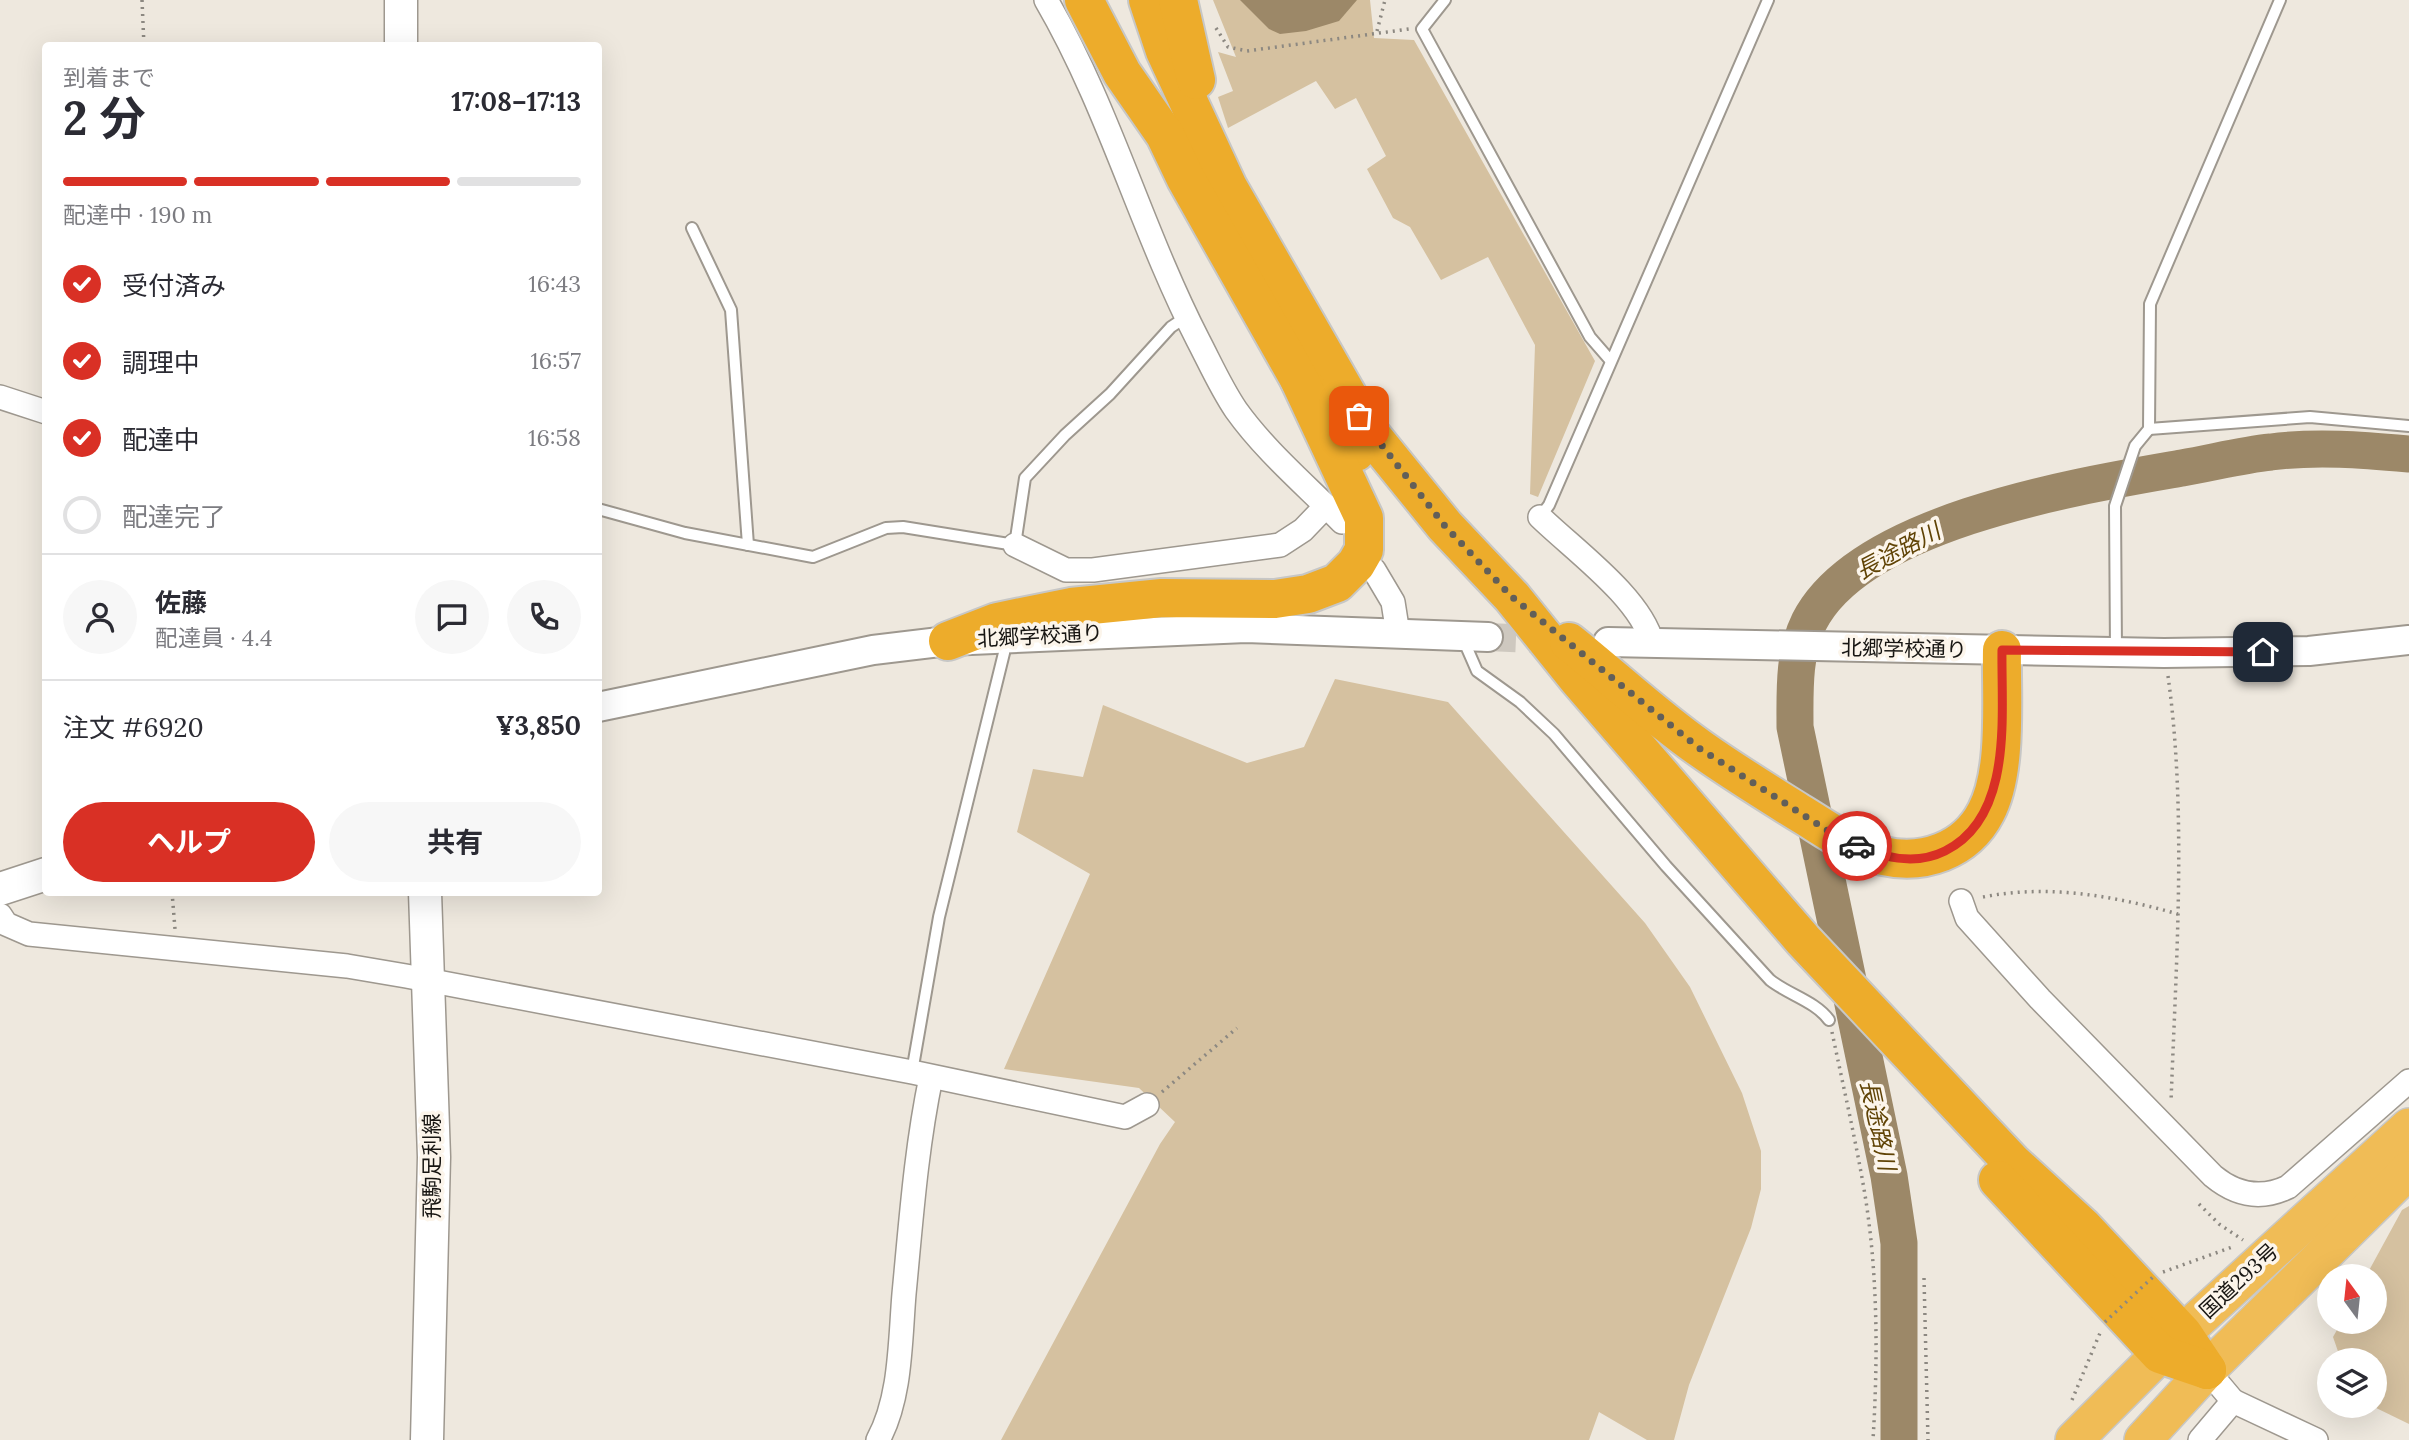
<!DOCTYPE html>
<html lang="ja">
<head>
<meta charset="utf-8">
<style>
  :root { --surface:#fff; --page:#f7f7f7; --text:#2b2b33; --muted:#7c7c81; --line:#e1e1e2; --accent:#d93025 }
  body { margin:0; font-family:Lora,"Noto Sans JP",serif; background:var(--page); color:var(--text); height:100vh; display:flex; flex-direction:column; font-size:26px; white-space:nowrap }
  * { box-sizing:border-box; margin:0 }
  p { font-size:23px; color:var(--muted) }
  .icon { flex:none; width:38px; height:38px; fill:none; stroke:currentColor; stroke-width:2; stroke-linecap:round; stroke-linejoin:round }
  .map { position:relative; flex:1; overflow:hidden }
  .sheet { position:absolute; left:42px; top:42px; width:560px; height:854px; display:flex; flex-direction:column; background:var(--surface); border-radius:7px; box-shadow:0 7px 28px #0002 }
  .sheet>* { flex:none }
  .needle { width:46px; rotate:345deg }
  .controls { position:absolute; left:2317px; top:1264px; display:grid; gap:14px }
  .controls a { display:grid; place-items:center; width:70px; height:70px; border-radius:50%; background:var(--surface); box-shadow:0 7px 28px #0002; font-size:35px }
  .pin { position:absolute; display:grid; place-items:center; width:60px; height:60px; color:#fff; margin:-30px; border-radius:14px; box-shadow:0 4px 10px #0006 }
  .courier { position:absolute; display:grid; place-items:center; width:70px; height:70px; margin:-35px; border:5px solid #d93025; border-radius:50%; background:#fff; color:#222; box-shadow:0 2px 9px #0007 }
  .head em { font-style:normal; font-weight:700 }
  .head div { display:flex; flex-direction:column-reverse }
  .head { display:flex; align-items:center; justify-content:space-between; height:119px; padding:0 21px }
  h1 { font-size:46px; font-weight:700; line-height:52px }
  .bar { display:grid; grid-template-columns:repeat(4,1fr); gap:10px 7px; align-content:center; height:84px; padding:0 21px }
  .bar i { height:9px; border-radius:5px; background:var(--line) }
  .bar .on { background:var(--accent) }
  .bar p { grid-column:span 4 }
  .line { display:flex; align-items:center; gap:18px; padding:0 21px; border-top:2px solid var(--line) }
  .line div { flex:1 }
  .round { display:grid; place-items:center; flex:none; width:74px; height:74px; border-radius:37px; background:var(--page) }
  ol { padding:0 21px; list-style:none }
  li { display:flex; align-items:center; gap:21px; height:77px }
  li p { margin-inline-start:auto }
  li .icon { padding:7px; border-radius:50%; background:var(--accent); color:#fff; stroke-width:4 }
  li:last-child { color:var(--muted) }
  li i { width:38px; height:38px; border:4px solid var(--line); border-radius:50% }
  .primary-button { display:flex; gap:14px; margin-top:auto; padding:14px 21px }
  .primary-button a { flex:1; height:80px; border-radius:42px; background:var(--accent); color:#fff; font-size:28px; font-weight:700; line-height:80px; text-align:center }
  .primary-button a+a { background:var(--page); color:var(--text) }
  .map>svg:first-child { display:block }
</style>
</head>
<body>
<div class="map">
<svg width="2409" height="1440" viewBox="0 0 2409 1440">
  <rect width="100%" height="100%" fill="#eee8de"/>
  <g fill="#d5c1a0">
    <polygon points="1213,0 1370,0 1374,38 1414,40 1595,361 1538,497 1530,494 1535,345 1488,257 1441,280 1410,227 1393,218 1367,169 1386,156 1356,98 1335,109 1316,81 1228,128 1218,97 1233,91 1218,52 1236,57"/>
    <polygon points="1335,679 1448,702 1645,923 1690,987 1742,1093 1761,1151 1761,1189 1751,1228 1689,1385 1674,1440 1647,1440 1599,1412 1589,1440 1001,1440 1160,1144 1175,1122 1139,1088 1004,1069 1090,874 1017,832 1033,769 1083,777 1103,705 1247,763 1304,747"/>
    <polygon points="2409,1206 2409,1424 2370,1405 2375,1405 2375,1360 2341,1360 2333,1337 2342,1321 2375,1321 2375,1276 2366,1276 2402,1210"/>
  </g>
  <polygon fill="#9c8868" points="1240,0 1357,0 1339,21 1306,31 1280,34 1269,29"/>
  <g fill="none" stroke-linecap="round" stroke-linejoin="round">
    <path stroke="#9c8868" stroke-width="37" d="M 1899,1440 L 1899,1243 L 1889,1176 L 1795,727 C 1795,693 1793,654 1809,622 C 1860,521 2079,486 2182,468 C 2212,463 2241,455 2271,452 C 2317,446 2363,450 2409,454"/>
    <polyline stroke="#cec8bf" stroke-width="28" stroke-dasharray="28 14" stroke-linecap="butt" points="1488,637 1558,640"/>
    <defs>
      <g id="service">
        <polyline points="1445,0 1422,29 1590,337 1610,360"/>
        <polyline points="692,228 731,310 748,545"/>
        <polyline points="2149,429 2310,417 2409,426"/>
        <polyline points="598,509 685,533 813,557 886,528 903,527 1015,545 1025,478 1065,435 1110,394 1171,327 1186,317"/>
        <polyline points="1540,517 1549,505 1768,0"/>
        <path d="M 1463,639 L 1477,671 L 1520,702 L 1554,734 L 1666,866 L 1770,980 C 1789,995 1815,1001 1829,1020"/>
        <polyline points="2116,652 2115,506 2135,446 2149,429 2150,304 2280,0"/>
        <polyline points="912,1072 939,917 1004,653 1005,640"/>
      </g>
      <g id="minor">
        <path d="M 1046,0 C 1109,108 1141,229 1198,340 C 1210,363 1221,388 1236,410 C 1266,452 1307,486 1342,522"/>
        <polyline points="0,397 46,412"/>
        <path d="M 1540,517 C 1574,550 1641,598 1652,643"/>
        <polyline points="1015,545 1066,570 1093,570 1280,545 1303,530 1326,506"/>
        <polyline points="1374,570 1393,602 1398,634"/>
        <path d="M 1961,901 L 1967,918 L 2040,999 L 2213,1176 C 2236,1195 2261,1200 2288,1187 L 2409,1081"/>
        <polyline points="0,915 6,924 29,934 347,966 406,976 912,1072 1125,1117 1147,1105"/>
        <polyline points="2233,1401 2316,1440"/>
        <path d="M 878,1440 C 901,1398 900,1342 904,1294 C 911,1221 916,1149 931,1077"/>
        <polyline points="2200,1440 2233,1401 2207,1370"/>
      </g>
      <g id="tertiary">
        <polyline points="1608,642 2164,653 2309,651 2409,640"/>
        <polyline points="598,707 873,650 948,641 1246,628 1488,637"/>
      </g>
      <g id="secondary">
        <polyline points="401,0 401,46"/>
        <polyline points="0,889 46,874"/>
        <polyline points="425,892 434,1157 427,1440"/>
      </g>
      <g id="trunk">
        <polyline points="2074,1440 2160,1354 2409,1127"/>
        <polyline points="2143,1440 2207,1370 2409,1170"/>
      </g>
      <g id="motorway">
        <polyline points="1148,0 1165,51 1228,187 1368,431 1445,526 1512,597 1578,679 1803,940 2012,1162 2083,1227 2183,1334 2207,1370"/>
        <polyline points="1178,0 1196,80"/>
        <polyline points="1299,379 1356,452"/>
        <polyline points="948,641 997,622 1071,607 1162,598 1275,599 1308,594 1337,583 1356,564 1364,550 1364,518 1299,379 1186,179 1165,135 1122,73 1084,0"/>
        <path d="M 1569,642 C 1613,677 1655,717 1701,749 C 1732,771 1766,792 1798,812 C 1825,828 1852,849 1883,856 C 1923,865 1966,851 1986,812 C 2008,771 2001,696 2002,650"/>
        <polyline points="1998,1180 2160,1354 2207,1370"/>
      </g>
    </defs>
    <use href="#service" stroke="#9e988f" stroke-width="14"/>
    <use href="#minor" stroke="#9e988f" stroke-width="26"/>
    <use href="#tertiary" stroke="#9e988f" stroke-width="32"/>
    <use href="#secondary" stroke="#9e988f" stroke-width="35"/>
    <use href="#trunk" stroke="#c7c7c6" stroke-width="40"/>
    <use href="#motorway" stroke="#c7c7c6" stroke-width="42"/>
    <g stroke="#8c8881" stroke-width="3.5" stroke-dasharray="2 5" stroke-linecap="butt">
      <polyline points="142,0 144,46"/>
      <polyline points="1216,28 1228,47 1247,51 1409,29"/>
      <polyline points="1377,31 1385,0"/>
      <path d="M 2168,676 C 2187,812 2176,964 2171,1102"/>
      <polyline points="172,892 175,929"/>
      <path d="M 1983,897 C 2049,884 2114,896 2178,914"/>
      <path d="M 1832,1032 C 1843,1085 1855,1137 1864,1189 C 1878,1271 1878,1358 1873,1440"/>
      <polyline points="1162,1092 1237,1028"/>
      <polyline points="2199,1204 2219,1224 2243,1240"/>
      <polyline points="2163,1272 2235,1246"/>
      <polyline points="1924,1278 1928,1440"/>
      <polyline points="2072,1400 2100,1333"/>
    </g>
    <use href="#service" stroke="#fff" stroke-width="10"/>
    <use href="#minor" stroke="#fff" stroke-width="23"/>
    <use href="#tertiary" stroke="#fff" stroke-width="28"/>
    <use href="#secondary" stroke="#fff" stroke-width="32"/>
    <use href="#trunk" stroke="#f0bc56" stroke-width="37"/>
    <use href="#motorway" stroke="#edac2b" stroke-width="38"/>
    <polyline stroke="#8c8881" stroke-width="3.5" stroke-dasharray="2 5" stroke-linecap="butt" points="2105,1322 2155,1275"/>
  </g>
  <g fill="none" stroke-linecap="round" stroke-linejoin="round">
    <polyline stroke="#625f59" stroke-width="7" stroke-dasharray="0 12.6" points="1359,416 1445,526 1512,597 1699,748 1836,836 1857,846"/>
    <path stroke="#d93025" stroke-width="9" d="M 1857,846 C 1884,858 1917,865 1945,851 C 2014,817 2001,715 2002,650 L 2263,652"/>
  </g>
  <g text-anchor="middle" stroke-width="7" stroke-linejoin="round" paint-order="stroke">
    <g font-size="21" fill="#171512" stroke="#fcf5eb">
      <text transform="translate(1040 636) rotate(-3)" y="7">北郷学校通り</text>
      <text transform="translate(1904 649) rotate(1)" y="7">北郷学校通り</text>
      <text transform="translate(432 1166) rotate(-90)" y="7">飛駒足利線</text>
      <text transform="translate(2239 1281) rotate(-43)" y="7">国道293号</text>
    </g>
    <g font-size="23" font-style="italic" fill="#604305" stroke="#fcf5eb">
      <text transform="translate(1898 551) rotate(-28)" y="8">長途路川</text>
      <text transform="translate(1878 1125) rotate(78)" y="8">長途路川</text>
    </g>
  </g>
</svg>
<div class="controls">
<a><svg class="needle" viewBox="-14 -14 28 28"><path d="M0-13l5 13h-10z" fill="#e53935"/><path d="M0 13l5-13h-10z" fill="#7c7c81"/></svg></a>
<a><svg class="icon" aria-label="layers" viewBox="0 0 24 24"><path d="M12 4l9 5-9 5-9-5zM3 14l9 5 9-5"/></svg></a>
</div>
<div class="pin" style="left:1359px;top:416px;background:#ea580c"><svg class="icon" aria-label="bag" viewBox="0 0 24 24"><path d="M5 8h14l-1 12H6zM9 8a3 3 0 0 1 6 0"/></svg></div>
<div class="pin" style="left:2263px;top:652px;background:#1f2937"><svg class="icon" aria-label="home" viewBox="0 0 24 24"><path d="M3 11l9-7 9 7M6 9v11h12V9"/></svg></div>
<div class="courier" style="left:1857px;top:846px"><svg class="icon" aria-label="car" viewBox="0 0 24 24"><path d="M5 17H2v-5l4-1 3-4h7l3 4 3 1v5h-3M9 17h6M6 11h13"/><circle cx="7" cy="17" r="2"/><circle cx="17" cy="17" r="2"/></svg></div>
<section class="sheet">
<div class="head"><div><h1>2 分</h1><p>到着まで</p></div><em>17:08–17:13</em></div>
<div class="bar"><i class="on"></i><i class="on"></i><i class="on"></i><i></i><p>配達中 · 190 m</p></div>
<ol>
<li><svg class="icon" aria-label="check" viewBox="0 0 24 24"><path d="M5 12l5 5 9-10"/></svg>受付済み<p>16:43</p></li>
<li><svg class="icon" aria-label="check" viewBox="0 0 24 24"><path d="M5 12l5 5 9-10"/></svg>調理中<p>16:57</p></li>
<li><svg class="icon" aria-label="check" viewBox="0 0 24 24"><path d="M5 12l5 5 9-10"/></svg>配達中<p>16:58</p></li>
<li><i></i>配達完了</li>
</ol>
<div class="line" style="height:126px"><a class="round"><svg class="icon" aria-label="person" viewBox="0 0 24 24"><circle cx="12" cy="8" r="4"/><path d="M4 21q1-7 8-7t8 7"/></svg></a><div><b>佐藤</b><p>配達員 · 4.4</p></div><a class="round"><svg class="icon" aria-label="chat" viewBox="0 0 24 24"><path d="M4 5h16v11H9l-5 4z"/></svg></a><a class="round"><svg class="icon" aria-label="phone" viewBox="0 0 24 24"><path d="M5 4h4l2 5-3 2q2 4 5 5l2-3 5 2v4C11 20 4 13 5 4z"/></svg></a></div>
<div class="line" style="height:91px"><div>注文 #6920</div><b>¥3,850</b></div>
<div class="primary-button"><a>ヘルプ</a><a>共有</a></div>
</section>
</div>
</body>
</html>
